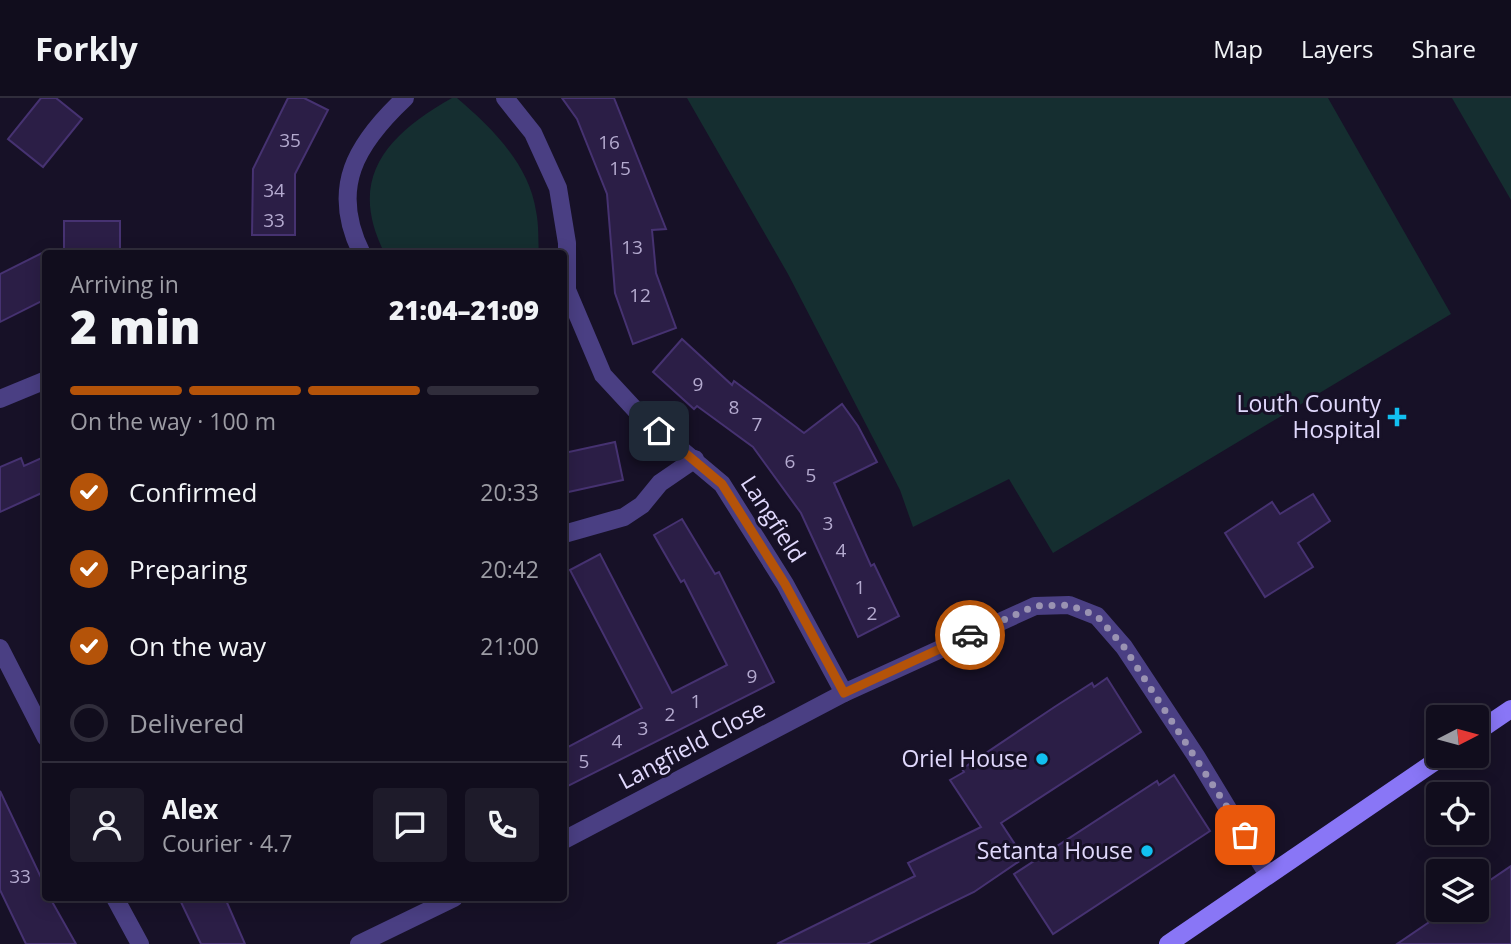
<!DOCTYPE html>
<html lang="en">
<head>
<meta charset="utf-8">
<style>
  :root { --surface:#110d1d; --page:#1e1b2a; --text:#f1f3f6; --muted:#9c9ca4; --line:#302d3b; --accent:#b45309 }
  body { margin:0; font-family:"Open Sans",sans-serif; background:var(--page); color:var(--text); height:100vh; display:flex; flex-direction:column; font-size:26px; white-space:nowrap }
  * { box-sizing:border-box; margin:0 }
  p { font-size:23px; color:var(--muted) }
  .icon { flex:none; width:38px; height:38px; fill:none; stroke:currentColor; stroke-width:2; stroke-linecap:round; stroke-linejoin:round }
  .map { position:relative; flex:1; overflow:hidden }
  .drawer { position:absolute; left:42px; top:152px; width:525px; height:651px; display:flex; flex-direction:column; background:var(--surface); border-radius:7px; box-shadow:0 4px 18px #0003,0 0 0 2px var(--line) }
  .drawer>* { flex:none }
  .needle { width:46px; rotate:84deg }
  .fabs { position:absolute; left:1426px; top:607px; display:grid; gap:14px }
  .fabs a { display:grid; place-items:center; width:63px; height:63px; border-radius:7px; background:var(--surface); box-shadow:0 4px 18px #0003,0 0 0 2px var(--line); font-size:35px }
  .pin { position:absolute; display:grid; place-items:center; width:60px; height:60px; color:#fff; margin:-30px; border-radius:14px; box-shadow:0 4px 10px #0006 }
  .courier { position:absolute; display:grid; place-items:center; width:70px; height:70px; margin:-35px; border:5px solid #b45309; border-radius:50%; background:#fff; color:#222; box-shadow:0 2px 9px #0007 }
  .headline em { font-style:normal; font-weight:800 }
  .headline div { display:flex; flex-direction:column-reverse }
  .headline { display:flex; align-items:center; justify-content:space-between; height:119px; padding:0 28px }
  h1 { font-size:46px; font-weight:800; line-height:52px }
  .bar { display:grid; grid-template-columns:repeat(4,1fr); gap:10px 7px; align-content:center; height:84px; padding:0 28px }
  .bar i { height:9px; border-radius:5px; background:var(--line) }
  .bar .active { background:var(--accent) }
  .bar p { grid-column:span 4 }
  .line { display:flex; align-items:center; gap:18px; padding:0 28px; border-top:2px solid var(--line) }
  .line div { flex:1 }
  .round { display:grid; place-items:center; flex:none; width:74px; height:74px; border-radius:7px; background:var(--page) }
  ol { padding:0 28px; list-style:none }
  li { display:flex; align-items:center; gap:21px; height:77px }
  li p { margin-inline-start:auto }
  li .icon { padding:7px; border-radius:50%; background:var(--accent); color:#fff; stroke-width:4 }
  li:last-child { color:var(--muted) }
  li i { width:38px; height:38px; border:4px solid var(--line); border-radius:50% }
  header { display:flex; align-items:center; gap:42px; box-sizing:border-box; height:98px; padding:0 35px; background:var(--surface); border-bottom:2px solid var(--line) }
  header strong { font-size:33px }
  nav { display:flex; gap:38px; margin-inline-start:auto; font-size:24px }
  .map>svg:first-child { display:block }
</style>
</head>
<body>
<header>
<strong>Forkly</strong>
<nav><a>Map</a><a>Layers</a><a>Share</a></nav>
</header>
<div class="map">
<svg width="1511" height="846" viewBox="0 0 1511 846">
  <rect width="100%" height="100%" fill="#171127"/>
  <g fill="#152e30">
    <path d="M 452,0 L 457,0 C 491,29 529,66 536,113 C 539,127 538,142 539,156 L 385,156 C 346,80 387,37 452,0 Z"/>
    <polygon points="687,0 1328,0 1451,216 1053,455 1009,381 913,429 900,392 788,176"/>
    <polygon points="1452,0 1511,0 1511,102"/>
  </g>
  <g fill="#2b1e46" stroke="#463271" stroke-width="2">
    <polygon points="41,0 56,0 82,21 43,69 8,41"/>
    <polygon points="288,0 304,0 328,12 295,76 295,137 252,137 253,71"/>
    <polygon points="562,0 614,0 666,131 652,132 656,175 676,230 633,246 615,195 607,96 577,21"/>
    <rect x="64" y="123" width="56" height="33"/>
    <polygon points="46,153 46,201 0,224 0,176"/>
    <polygon points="682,241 732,287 734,283 804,335 842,306 858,328 877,364 834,385 871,468 874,466 899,518 858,539 801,415 753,349 697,308 694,311 653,274"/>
    <polygon points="615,344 623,382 564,395 564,355"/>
    <polygon points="46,358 46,393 0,414 0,369 21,360 24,368"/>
    <polygon points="1313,396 1330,423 1298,445 1313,469 1265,499 1225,435 1272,404 1280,416"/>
    <polygon points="682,421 715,476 719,474 774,584 564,690 564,651 642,610 570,472 600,456 672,595 727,567 684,482 681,484 654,437"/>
    <polygon points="1107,580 1141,634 1001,725 1024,760 974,794 867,846 777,846 915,778 908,765 981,729 950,682 964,674 962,671 1056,608 1092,585 1094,589"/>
    <polygon points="1174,677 1210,733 1053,836 1014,776 1157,683 1159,687"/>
    <polygon points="0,693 46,790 46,800 50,800 76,846 26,846 0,792"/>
    <polygon points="1511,768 1511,846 1397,846 1447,812 1477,812 1477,791"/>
    <polygon points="179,800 225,800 245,846 201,846"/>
  </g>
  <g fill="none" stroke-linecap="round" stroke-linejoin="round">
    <g stroke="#4a3f83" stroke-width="18">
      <polyline points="505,0 533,35 558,90 567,145 567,192 603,277 641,318 722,386 785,486 844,595"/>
      <path d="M 362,156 C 329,90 356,46 405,0"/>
      <polyline points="0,301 46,282"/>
      <polyline points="564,436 624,419 642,407 660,385 695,361"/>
      <polyline points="0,550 46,640"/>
      <polyline points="564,742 844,595 1035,508 1069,507 1097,518 1124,549 1196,658 1268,777"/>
      <polyline points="115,800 140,846"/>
      <polyline points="359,846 454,800"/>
    </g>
    <g stroke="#8976f6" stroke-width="18">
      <polyline points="1477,634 1511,611"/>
      <polyline points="1168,846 1443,658"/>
    </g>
  </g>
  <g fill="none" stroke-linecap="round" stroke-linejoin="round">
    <polyline stroke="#9a93b2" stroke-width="7" stroke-dasharray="0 12.6" points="970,537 1035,508 1069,507 1097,518 1124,549 1245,737"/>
    <polyline stroke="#b45309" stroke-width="9" points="659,333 722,386 785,486 844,595 970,537"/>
  </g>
  <g fill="#12c0f0" stroke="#171127" stroke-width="2.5">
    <path d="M1393.5 308.5h7v7h7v7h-7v7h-7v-7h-7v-7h7z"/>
    <circle cx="1042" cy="661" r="7"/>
    <circle cx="1147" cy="753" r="7"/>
  </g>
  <g text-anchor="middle" stroke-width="6" stroke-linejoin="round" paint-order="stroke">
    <g font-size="19" fill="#b4aacf">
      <text x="290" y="49">35</text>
      <text x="609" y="51">16</text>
      <text x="620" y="77">15</text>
      <text x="274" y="99">34</text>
      <text x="274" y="129">33</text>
      <text x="632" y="156">13</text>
      <text x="640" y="204">12</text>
      <text x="698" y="293">9</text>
      <text x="734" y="316">8</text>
      <text x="757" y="333">7</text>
      <text x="790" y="370">6</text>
      <text x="811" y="384">5</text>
      <text x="828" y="432">3</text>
      <text x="841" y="459">4</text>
      <text x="860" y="496">1</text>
      <text x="872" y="522">2</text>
      <text x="752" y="585">9</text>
      <text x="696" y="610">1</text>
      <text x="670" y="623">2</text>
      <text x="643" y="637">3</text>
      <text x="617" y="650">4</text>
      <text x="584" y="670">5</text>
      <text x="20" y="785">33</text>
    </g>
    <g font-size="23" fill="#e1d9fd" stroke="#171127" text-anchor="end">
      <text x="1381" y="314">Louth County<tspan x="1381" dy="26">Hospital</tspan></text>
      <text x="1028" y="669">Oriel House</text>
      <text x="1133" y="761">Setanta House</text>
    </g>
    <g font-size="23" fill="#e1d9fd" stroke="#171127">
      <text transform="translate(773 421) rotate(57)" y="8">Langfield</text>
      <text transform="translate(692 647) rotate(-28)" y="8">Langfield Close</text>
    </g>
  </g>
</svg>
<div class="fabs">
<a><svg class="needle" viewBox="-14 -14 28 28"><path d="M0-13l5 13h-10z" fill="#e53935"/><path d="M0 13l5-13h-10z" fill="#9c9ca4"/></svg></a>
<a><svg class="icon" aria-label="locate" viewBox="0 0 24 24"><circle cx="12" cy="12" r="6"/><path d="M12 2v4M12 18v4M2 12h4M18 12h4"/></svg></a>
<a><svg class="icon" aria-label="layers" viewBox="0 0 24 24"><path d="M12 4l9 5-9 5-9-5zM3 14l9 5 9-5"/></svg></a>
</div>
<div class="pin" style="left:1245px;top:737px;background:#ea580c"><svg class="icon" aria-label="bag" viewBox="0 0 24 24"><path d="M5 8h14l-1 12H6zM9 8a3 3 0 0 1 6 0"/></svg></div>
<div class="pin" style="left:659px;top:333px;background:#1f2937"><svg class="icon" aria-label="home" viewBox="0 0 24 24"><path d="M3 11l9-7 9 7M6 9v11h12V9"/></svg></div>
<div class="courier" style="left:970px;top:537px"><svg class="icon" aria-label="car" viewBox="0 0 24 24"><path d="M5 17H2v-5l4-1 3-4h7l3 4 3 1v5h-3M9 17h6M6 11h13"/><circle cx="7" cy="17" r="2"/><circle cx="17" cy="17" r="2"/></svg></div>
<section class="drawer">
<div class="headline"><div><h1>2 min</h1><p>Arriving in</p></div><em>21:04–21:09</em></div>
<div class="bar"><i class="active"></i><i class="active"></i><i class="active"></i><i></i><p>On the way · 100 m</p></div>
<ol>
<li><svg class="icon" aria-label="check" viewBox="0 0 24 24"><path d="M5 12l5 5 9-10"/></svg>Confirmed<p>20:33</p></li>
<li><svg class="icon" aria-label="check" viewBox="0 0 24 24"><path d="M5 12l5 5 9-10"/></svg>Preparing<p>20:42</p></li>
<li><svg class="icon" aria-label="check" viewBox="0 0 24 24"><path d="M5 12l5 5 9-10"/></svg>On the way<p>21:00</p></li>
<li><i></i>Delivered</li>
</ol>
<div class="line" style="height:126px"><a class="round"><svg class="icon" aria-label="person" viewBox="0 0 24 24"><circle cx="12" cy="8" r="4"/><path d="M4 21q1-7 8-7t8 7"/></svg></a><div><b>Alex</b><p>Courier · 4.7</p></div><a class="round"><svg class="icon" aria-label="chat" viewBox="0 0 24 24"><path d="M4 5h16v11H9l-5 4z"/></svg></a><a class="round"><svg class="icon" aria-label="phone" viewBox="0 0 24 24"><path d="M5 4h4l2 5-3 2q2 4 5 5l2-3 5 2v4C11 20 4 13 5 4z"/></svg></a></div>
</section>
</div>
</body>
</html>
